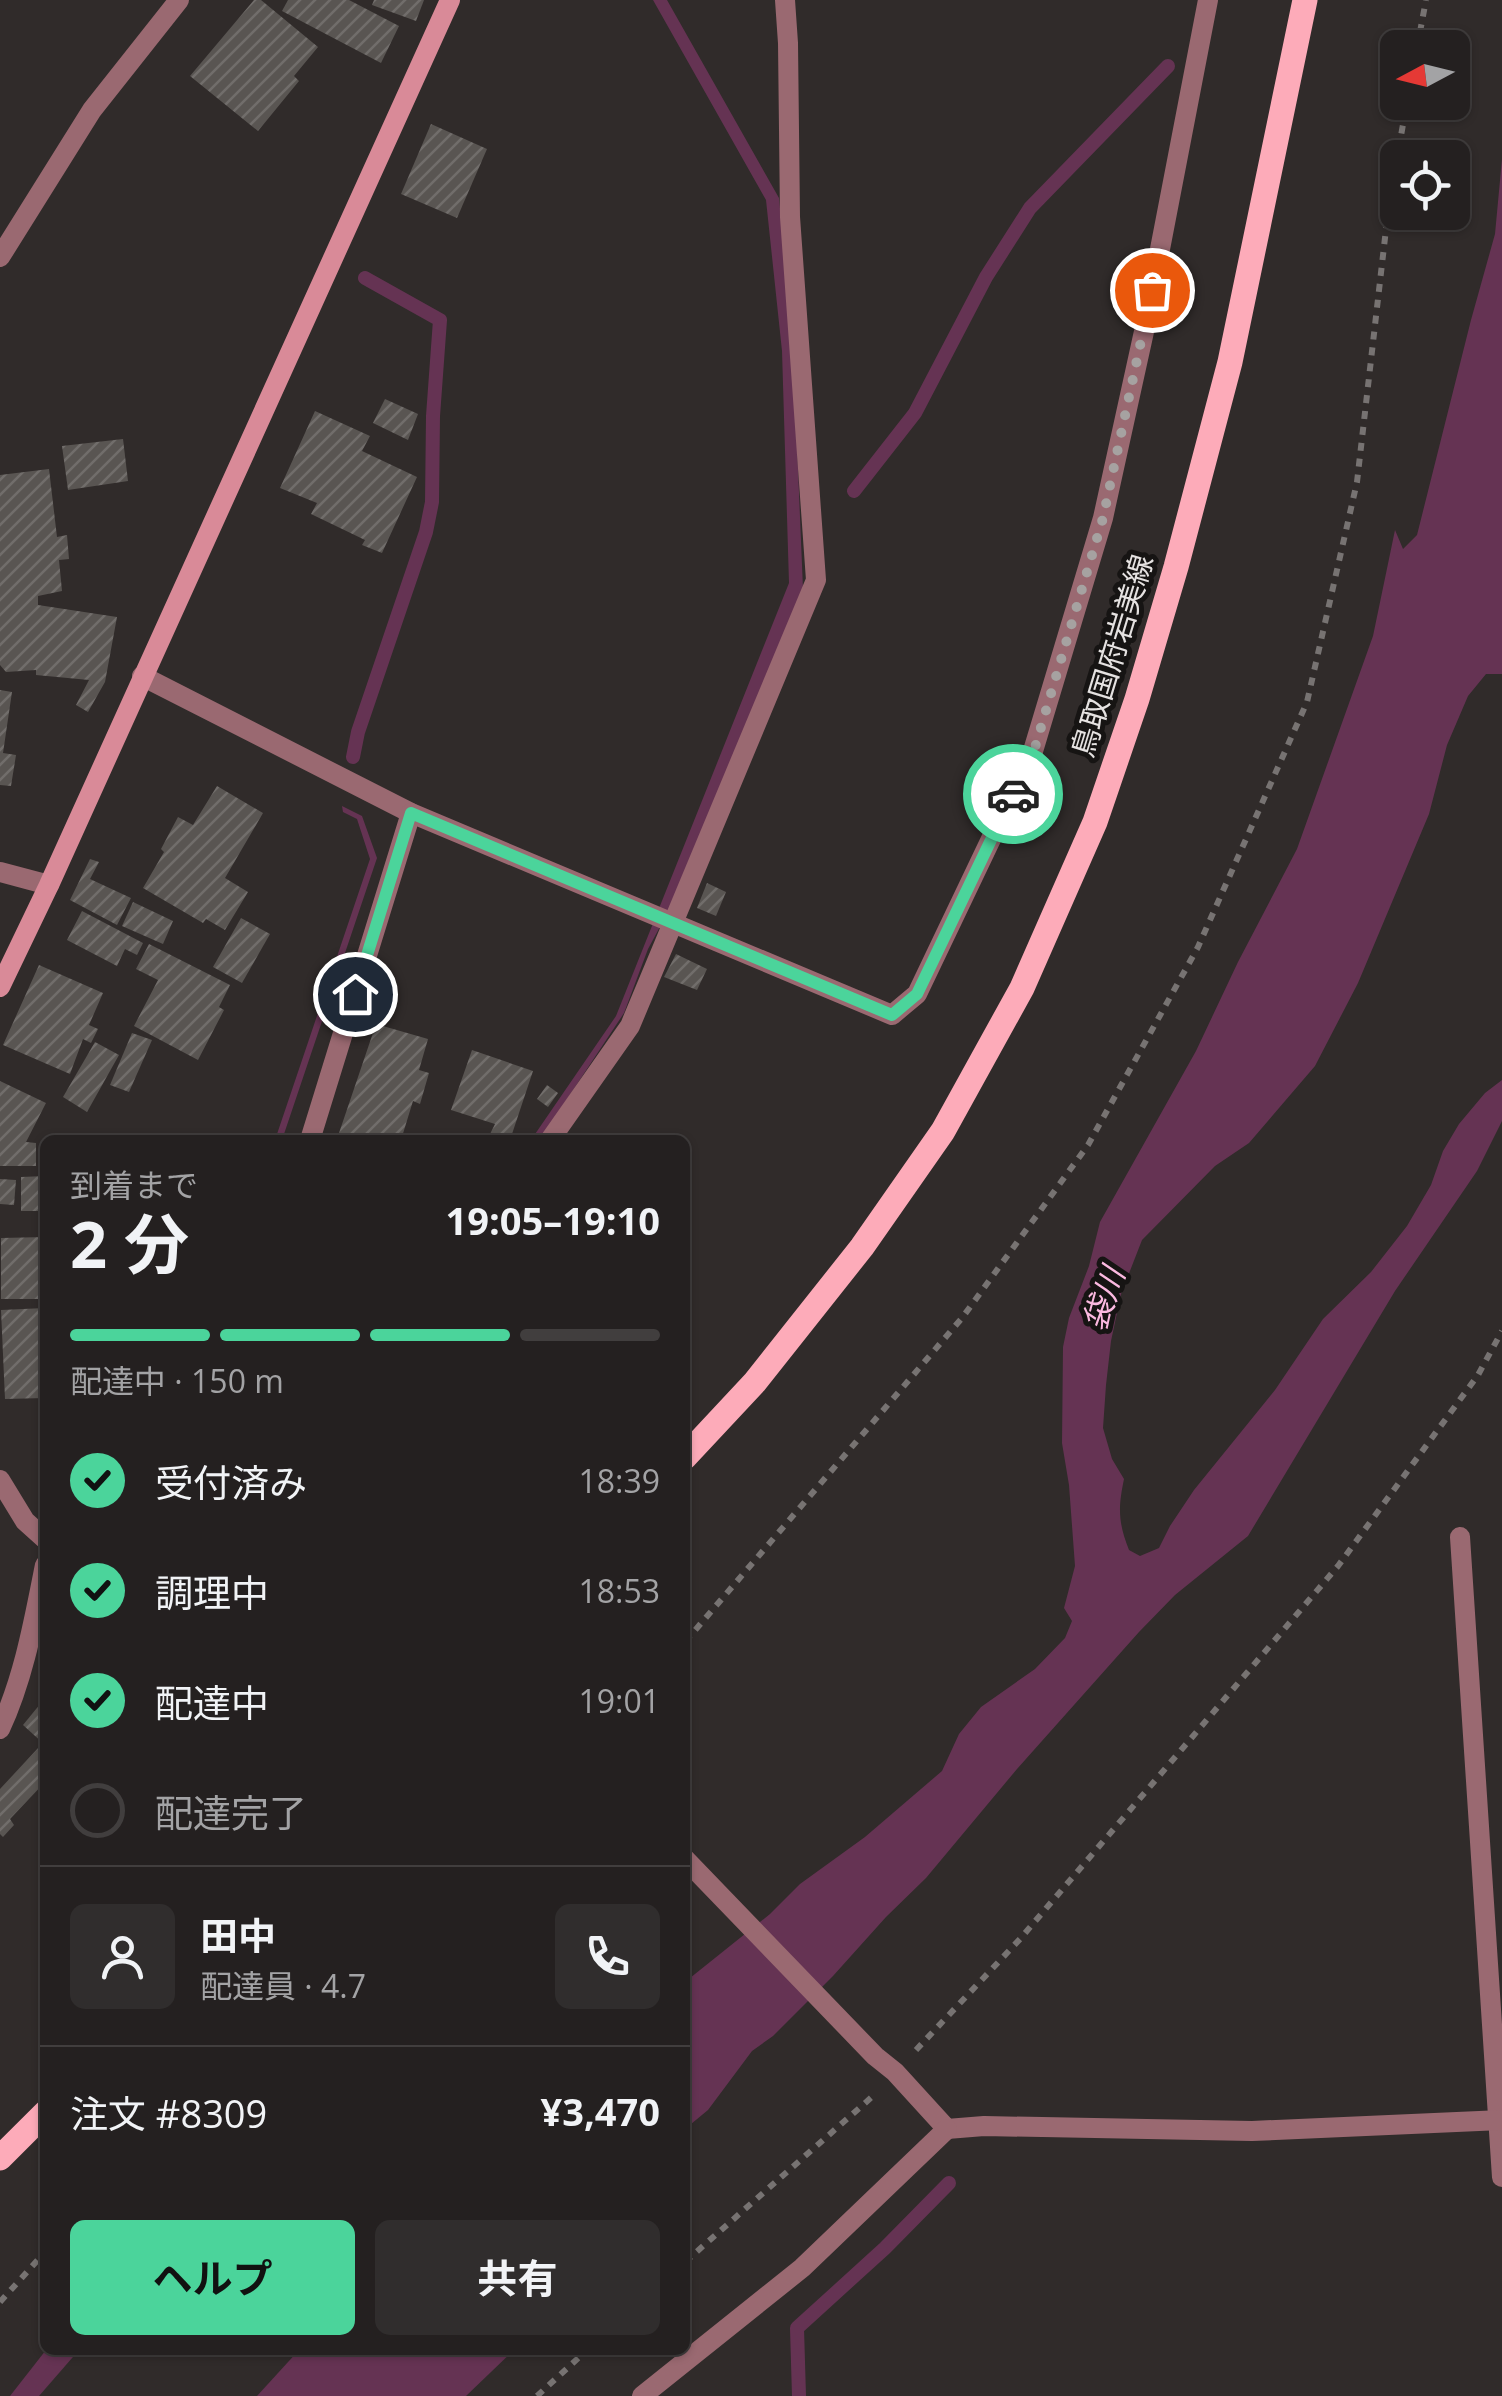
<!DOCTYPE html>
<html lang="ja">
<head>
<meta charset="utf-8">
<style>
  :root { --surface:#242020; --page:#302d2d; --text:#f1f3f6; --muted:#a3a3a5; --line:#413e3e; --accent:#4bd49b }
  body { margin:0; font-family:"Open Sans","Noto Sans JP",sans-serif; background:var(--page); color:var(--text); height:100vh; display:flex; flex-direction:column; font-size:38px; white-space:nowrap }
  * { box-sizing:border-box; margin:0 }
  p { font-size:32px; color:var(--muted) }
  .icon { flex:none; width:55px; height:55px; fill:none; stroke:currentColor; stroke-width:2; stroke-linecap:round; stroke-linejoin:round }
  .map { position:relative; flex:1; overflow:hidden }
  .details { position:absolute; left:40px; top:1135px; width:650px; height:1220px; display:flex; flex-direction:column; background:var(--surface); border-radius:15px; box-shadow:0 2px 8px #0004,0 0 0 2px var(--line) }
  .details>* { flex:none }
  .needle { width:65px; rotate:263deg }
  .fabs { position:absolute; left:1380px; top:30px; display:grid; gap:20px }
  .fabs a { display:grid; place-items:center; width:90px; height:90px; border-radius:15px; background:var(--surface); box-shadow:0 2px 8px #0004,0 0 0 2px var(--line); font-size:50px }
  .pin { position:absolute; display:grid; place-items:center; width:85px; height:85px; color:#fff; margin:-42px; border:5px solid #fff; border-radius:50%; box-shadow:0 2px 10px #0007 }
  .courier { position:absolute; display:grid; place-items:center; width:100px; height:100px; margin:-50px; border:8px solid #4bd49b; border-radius:50%; background:#fff; color:#222; box-shadow:0 2px 12px #0007 }
  .head em { font-style:normal; font-weight:700 }
  .head div { display:flex; flex-direction:column-reverse }
  .head { display:flex; align-items:center; justify-content:space-between; height:170px; padding:0 30px }
  h1 { font-size:65px; font-weight:700; line-height:75px }
  .bar { display:grid; grid-template-columns:repeat(4,1fr); gap:15px 10px; align-content:center; height:120px; padding:0 30px }
  .bar i { height:12px; border-radius:8px; background:var(--line) }
  .bar .selected { background:var(--accent) }
  .bar p { grid-column:span 4 }
  .line { display:flex; align-items:center; gap:25px; padding:0 30px; border-top:2px solid var(--line) }
  .line div { flex:1 }
  .round { display:grid; place-items:center; flex:none; width:105px; height:105px; border-radius:15px; background:var(--page) }
  ol { padding:0 30px; list-style:none }
  li { display:flex; align-items:center; gap:30px; height:110px }
  li p { margin-inline-start:auto }
  li .icon { padding:10px; border-radius:50%; background:var(--accent); color:#111; stroke-width:4 }
  li:last-child { color:var(--muted) }
  li i { width:55px; height:55px; border:5px solid var(--line); border-radius:50% }
  .cta { display:flex; gap:20px; margin-top:auto; padding:20px 30px }
  .cta a { flex:1; height:115px; border-radius:15px; background:var(--accent); color:#111; font-size:40px; font-weight:700; line-height:115px; text-align:center }
  .cta a+a { background:var(--page); color:var(--text) }
  .map>svg:first-child { display:block }
</style>
</head>
<body>
<div class="map">
<svg width="1502" height="2396" viewBox="0 0 1502 2396">
  <defs>
    <pattern id="building-hatch" width="6" height="6" patternUnits="userSpaceOnUse" patternTransform="scale(2.5)"><rect width="6" height="6" fill="#595552"/><path d="M-1 1l2-2M0 6l6-6M5 7l2-2" fill="none" stroke="#716d6b"/></pattern>
  </defs>
  <rect width="100%" height="100%" fill="#302b2a"/>
  <g fill="#653353">
    <polygon points="653,0 667,0 779,198 793,348 803,589 675,899 648,949 624,1013 540,1140 531,1140 616,1016 789,583 782,351 766,200"/>
    <path d="M 1502,159 L 1502,674 L 1486,674 L 1468,696 L 1447,745 L 1429,814 L 1358,983 L 1315,1066 L 1249,1143 L 1215,1166 L 1142,1240 L 1121,1294 L 1111,1341 L 1106,1385 L 1103,1428 L 1112,1459 L 1124,1479 C 1118,1508 1118,1522 1129,1550 L 1140,1556 L 1159,1548 L 1170,1526 L 1194,1490 L 1275,1390 L 1323,1319 L 1371,1272 L 1407,1226 L 1431,1185 L 1443,1151 L 1459,1124 L 1485,1093 L 1502,1080 L 1502,1121 L 1477,1171 L 1395,1291 L 1248,1536 L 1175,1595 L 1139,1632 L 1017,1769 L 926,1878 L 886,1917 L 833,1976 L 773,2036 L 752,2051 L 708,2110 L 685,2129 L 685,1982 L 770,1914 L 800,1884 L 865,1837 L 942,1771 L 959,1734 L 981,1707 L 1035,1669 L 1065,1638 L 1072,1621 L 1064,1608 L 1075,1566 L 1069,1485 L 1062,1443 L 1063,1347 L 1069,1318 L 1089,1266 L 1100,1222 L 1196,1051 L 1238,962 L 1297,849 L 1373,636 L 1395,530 L 1403,549 L 1417,535 L 1471,320 L 1495,234 Z"/>
    <polygon points="342,806 362,816 377,858 282,1140 275,1140 370,859 357,819 343,812"/>
    <polygon points="46,2350 79,2350 39,2396 10,2396"/>
    <polygon points="299,2350 514,2350 466,2396 257,2396"/>
  </g>
  <g fill="none" stroke-linecap="round" stroke-linejoin="round">
    <g stroke="#653353" stroke-width="14">
      <polyline points="854,491 915,413 986,277 1030,208 1168,66"/>
      <polyline points="353,757 358,732 426,532 432,502 433,416 440,320 365,278"/>
      <polyline points="799,2396 797,2328 885,2248 949,2183"/>
    </g>
  </g>
  <g fill="url(#building-hatch)">
    <polygon points="254,0 261,0 318,47 294,76 299,81 258,131 190,76"/>
    <polygon points="288,0 349,0 399,26 381,63 282,11"/>
    <polygon points="374,0 424,0 416,21 372,5"/>
    <polygon points="431,124 487,149 457,218 401,194"/>
    <polygon points="385,399 418,414 408,440 373,423"/>
    <polygon points="315,411 370,436 362,451 417,477 382,553 362,545 365,540 311,514 317,503 280,488"/>
    <polygon points="123,439 128,481 68,490 62,446"/>
    <polygon points="49,469 57,537 67,535 69,559 59,560 62,591 38,596 38,605 117,617 105,682 88,712 76,705 89,680 36,675 36,670 6,672 0,665 0,475"/>
    <polygon points="0,690 12,692 3,753 16,755 11,786 0,785"/>
    <polygon points="217,786 263,813 225,878 248,892 225,930 206,919 203,923 143,888 164,852 161,849 178,817 193,825"/>
    <polygon points="90,859 99,862 90,879 131,898 117,925 70,900"/>
    <polygon points="707,883 726,892 716,916 697,908"/>
    <polygon points="133,902 173,921 163,944 122,926"/>
    <polygon points="82,911 143,943 137,955 125,949 117,966 67,940"/>
    <polygon points="241,918 270,934 242,983 213,967"/>
    <polygon points="149,944 230,985 219,1007 224,1010 198,1060 134,1026 158,980 136,969"/>
    <polygon points="676,954 707,969 697,990 664,977"/>
    <polygon points="39,965 103,993 89,1025 98,1029 91,1043 83,1039 70,1074 3,1045"/>
    <polygon points="376,1024 428,1039 419,1070 429,1073 420,1104 413,1101 401,1140 362,1140 339,1133"/>
    <polygon points="132,1033 152,1040 129,1092 110,1085"/>
    <polygon points="95,1042 119,1055 87,1112 63,1097"/>
    <polygon points="472,1050 533,1071 510,1140 490,1134 495,1124 451,1110"/>
    <polygon points="0,1081 46,1103 26,1142 36,1143 36,1166 0,1166"/>
    <polygon points="547,1085 558,1093 548,1107 537,1099"/>
    <polygon points="45,1176 45,1211 21,1211 21,1177"/>
    <polygon points="0,1179 16,1180 14,1205 0,1204"/>
    <polygon points="45,1237 45,1299 1,1299 1,1238"/>
    <polygon points="45,1308 45,1398 5,1399 1,1310"/>
    <polygon points="41,1703 45,1705 45,1745 23,1725"/>
    <polygon points="40,1746 45,1750 45,1782 10,1819 14,1825 3,1837 0,1834 0,1789"/>
  </g>
  <g fill="none" stroke-linecap="round" stroke-linejoin="round">
    <g stroke="#777372" stroke-width="6" stroke-dasharray="8 8" stroke-linecap="butt">
      <polyline points="1417,48 1426,0"/>
      <polyline points="685,1642 962,1318 1088,1145 1198,947 1307,702 1357,482 1389,203 1407,102"/>
      <polyline points="916,2050 1020,1939 1338,1566 1478,1375 1502,1331"/>
      <polyline points="685,2262 873,2096"/>
      <polyline points="0,2302 45,2252"/>
      <polyline points="537,2396 587,2350"/>
    </g>
    <g stroke="#9a6971" stroke-width="20">
      <polyline points="0,257 92,110 179,0"/>
      <polyline points="142,676 411,813 892,1015 917,994 1033,751 1103,518 1145,327 1208,0"/>
      <polyline points="0,872 49,885"/>
      <polyline points="310,1140 411,813"/>
      <polyline points="550,1140 630,1026 816,580 790,217 788,43 785,0"/>
      <polyline points="0,1480 25,1521 45,1539"/>
      <polyline points="1460,1537 1502,2177"/>
      <path d="M 0,1729 C 24,1678 34,1620 45,1565"/>
      <polyline points="685,1859 875,2056 895,2072 947,2129 984,2126 1252,2131 1502,2120"/>
      <polyline points="642,2396 802,2268 947,2129"/>
    </g>
    <polyline stroke="#d98a98" stroke-width="20" points="0,987 49,885 450,0"/>
    <g stroke="#fdabb9" stroke-width="25">
      <polyline points="685,1457 755,1382 862,1247 943,1131 1022,988 1095,822 1137,699 1176,567 1230,362 1305,0"/>
      <polyline points="0,2158 45,2113"/>
    </g>
  </g>
  <g fill="none" stroke-linecap="round" stroke-linejoin="round">
    <polyline stroke="#a6a2a1" stroke-width="10" stroke-dasharray="0 18" points="1013,794 1034,751 1103,518 1152,290"/>
    <polyline stroke="#4bd49b" stroke-width="12" points="355,994 411,813 892,1015 917,994 1013,794"/>
  </g>
  <g text-anchor="middle" stroke-width="10" stroke-linejoin="round" paint-order="stroke">
    <g font-size="30" fill="#e5e2e1" stroke="#161413">
      <text transform="translate(1113 656) rotate(-73)" y="10">鳥取国府岩美線</text>
    </g>
    <g font-size="32" font-style="italic" fill="#fbb9e0" stroke="#161413">
      <text transform="translate(1104 1299) rotate(-70)" y="11">袋川</text>
    </g>
  </g>
</svg>
<div class="fabs">
<a><svg class="needle" viewBox="-14 -14 28 28"><path d="M0-13l5 13h-10z" fill="#e53935"/><path d="M0 13l5-13h-10z" fill="#a3a3a5"/></svg></a>
<a><svg class="icon" aria-label="locate" viewBox="0 0 24 24"><circle cx="12" cy="12" r="6"/><path d="M12 2v4M12 18v4M2 12h4M18 12h4"/></svg></a>
</div>
<div class="pin" style="left:1152px;top:290px;background:#ea580c"><svg class="icon" aria-label="bag" viewBox="0 0 24 24"><path d="M5 8h14l-1 12H6zM9 8a3 3 0 0 1 6 0"/></svg></div>
<div class="pin" style="left:355px;top:994px;background:#1f2937"><svg class="icon" aria-label="home" viewBox="0 0 24 24"><path d="M3 11l9-7 9 7M6 9v11h12V9"/></svg></div>
<div class="courier" style="left:1013px;top:794px"><svg class="icon" aria-label="car" viewBox="0 0 24 24"><path d="M5 17H2v-5l4-1 3-4h7l3 4 3 1v5h-3M9 17h6M6 11h13"/><circle cx="7" cy="17" r="2"/><circle cx="17" cy="17" r="2"/></svg></div>
<section class="details">
<div class="head"><div><h1>2 分</h1><p>到着まで</p></div><em>19:05–19:10</em></div>
<div class="bar"><i class="selected"></i><i class="selected"></i><i class="selected"></i><i></i><p>配達中 · 150 m</p></div>
<ol>
<li><svg class="icon" aria-label="check" viewBox="0 0 24 24"><path d="M5 12l5 5 9-10"/></svg>受付済み<p>18:39</p></li>
<li><svg class="icon" aria-label="check" viewBox="0 0 24 24"><path d="M5 12l5 5 9-10"/></svg>調理中<p>18:53</p></li>
<li><svg class="icon" aria-label="check" viewBox="0 0 24 24"><path d="M5 12l5 5 9-10"/></svg>配達中<p>19:01</p></li>
<li><i></i>配達完了</li>
</ol>
<div class="line" style="height:180px"><a class="round"><svg class="icon" aria-label="person" viewBox="0 0 24 24"><circle cx="12" cy="8" r="4"/><path d="M4 21q1-7 8-7t8 7"/></svg></a><div><b>田中</b><p>配達員 · 4.7</p></div><a class="round"><svg class="icon" aria-label="phone" viewBox="0 0 24 24"><path d="M5 4h4l2 5-3 2q2 4 5 5l2-3 5 2v4C11 20 4 13 5 4z"/></svg></a></div>
<div class="line" style="height:130px"><div>注文 #8309</div><b>¥3,470</b></div>
<div class="cta"><a>ヘルプ</a><a>共有</a></div>
</section>
</div>
</body>
</html>
